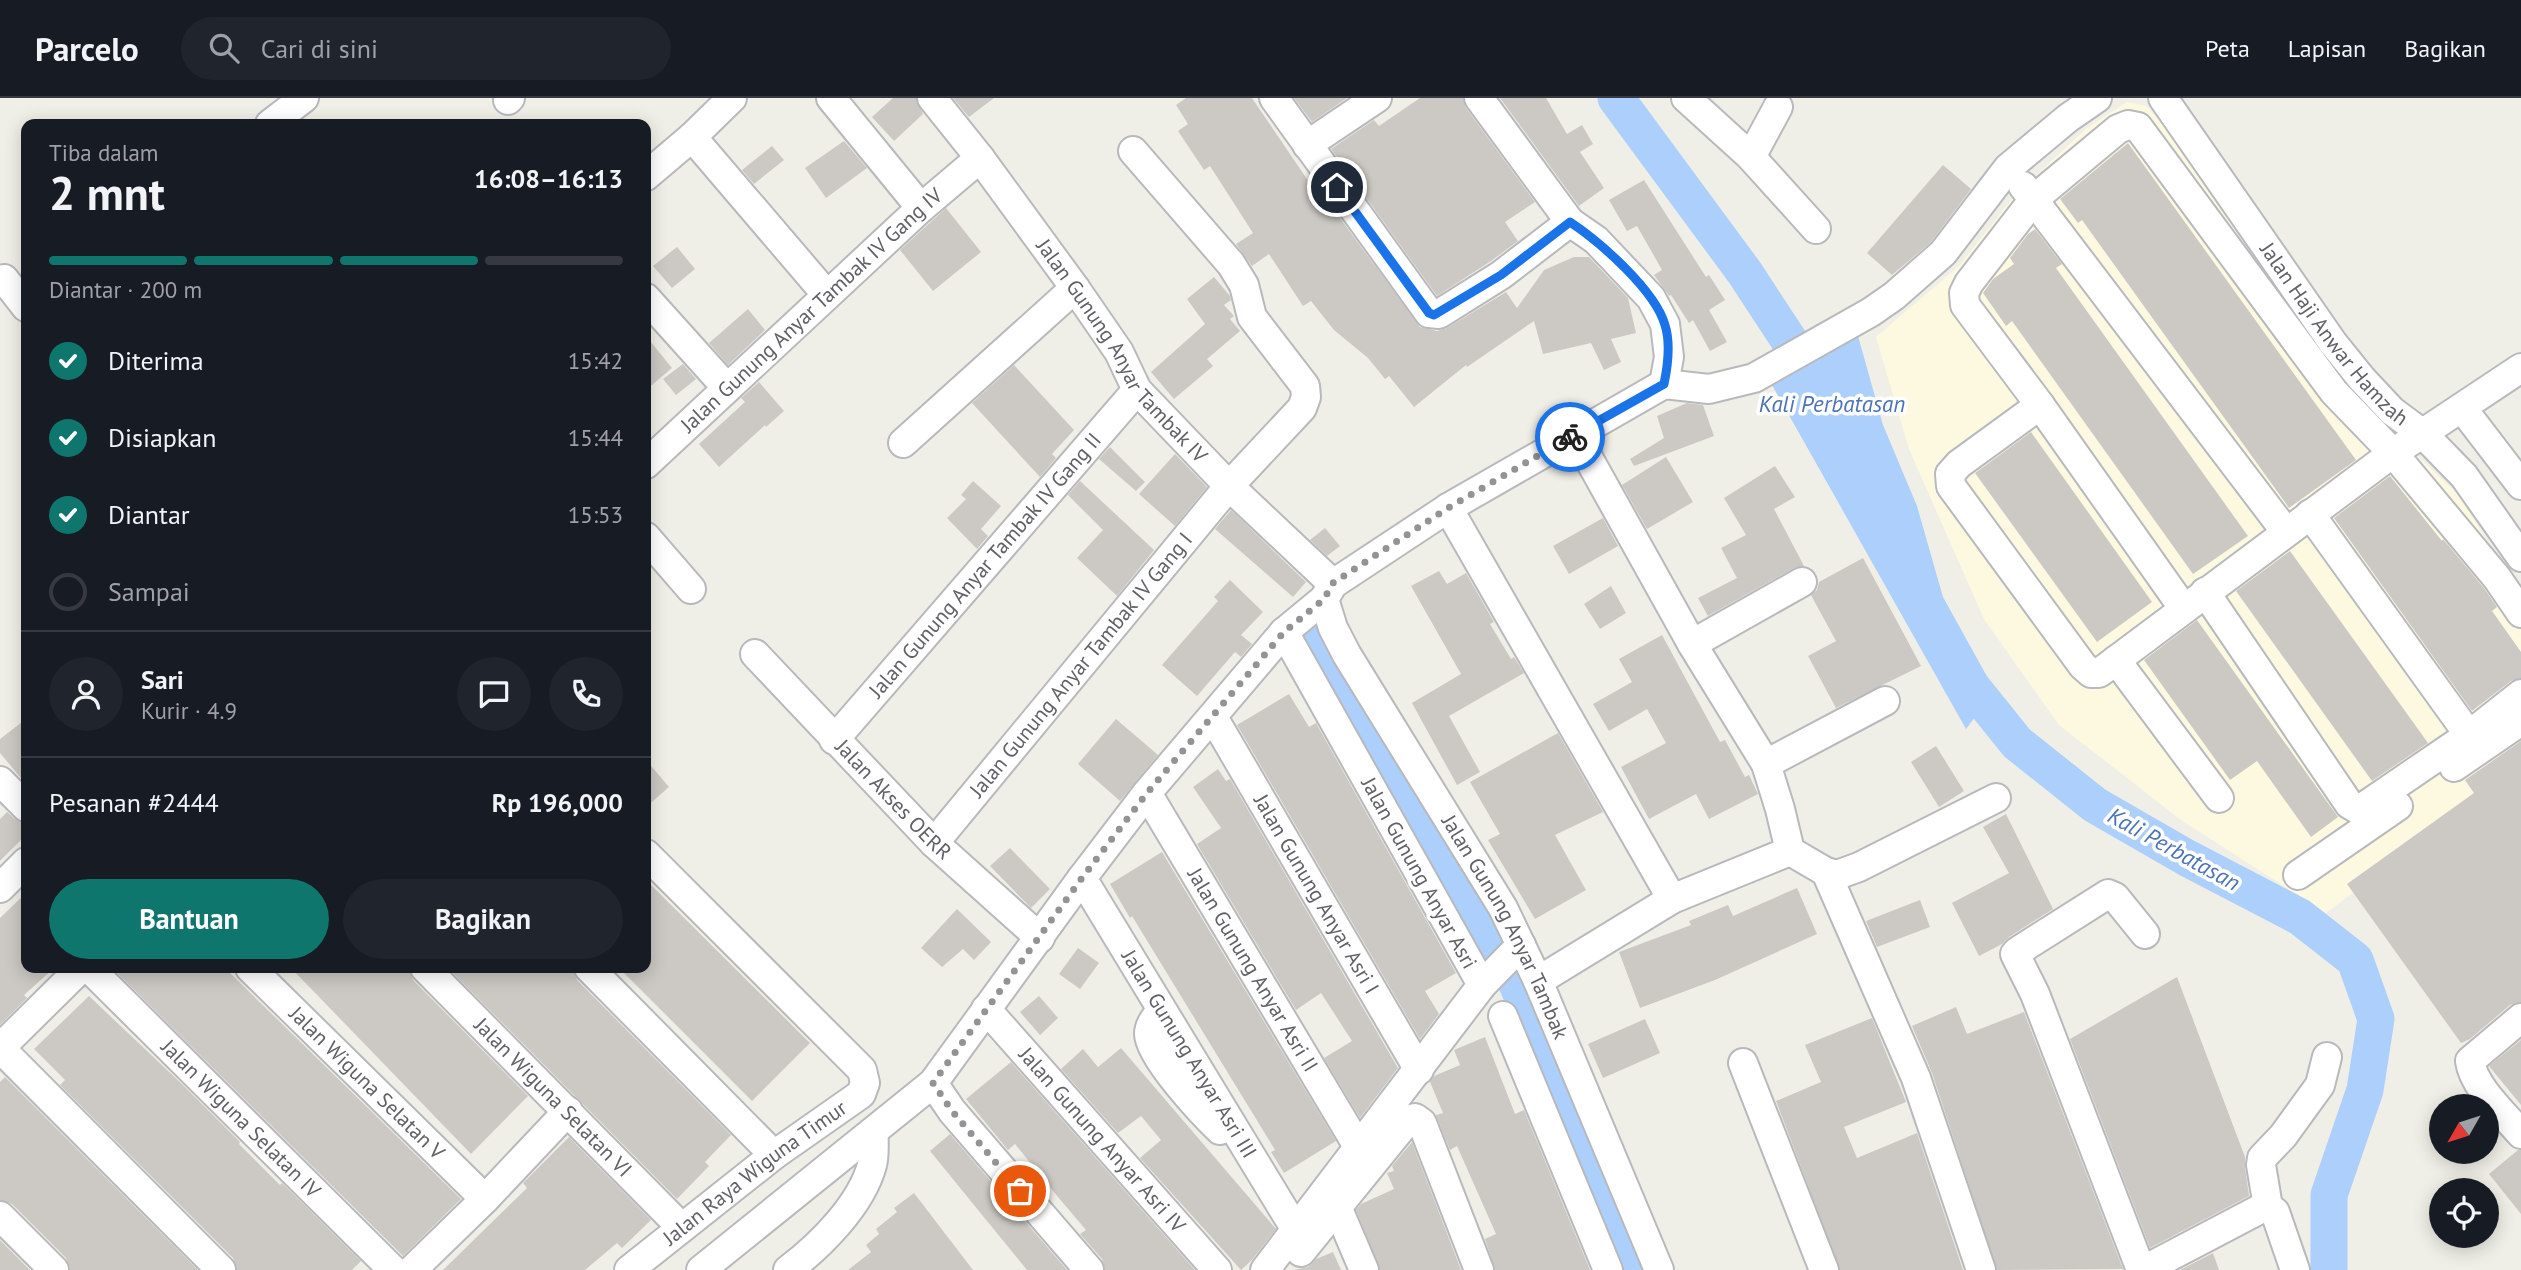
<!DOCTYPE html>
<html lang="id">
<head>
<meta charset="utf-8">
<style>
  :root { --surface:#171b24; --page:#20242c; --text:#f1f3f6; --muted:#9ea1a6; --line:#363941; --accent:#0f766e }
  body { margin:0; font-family:"PT Sans",sans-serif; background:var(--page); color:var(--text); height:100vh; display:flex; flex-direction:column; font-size:26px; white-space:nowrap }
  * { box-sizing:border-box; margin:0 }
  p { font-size:23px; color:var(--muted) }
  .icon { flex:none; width:38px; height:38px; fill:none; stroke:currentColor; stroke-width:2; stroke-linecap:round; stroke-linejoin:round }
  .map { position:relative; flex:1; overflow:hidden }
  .details { position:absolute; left:21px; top:21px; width:630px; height:854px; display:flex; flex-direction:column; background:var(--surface); border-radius:14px; box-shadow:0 4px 18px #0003 }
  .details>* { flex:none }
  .needle { width:46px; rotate:231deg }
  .fabs { position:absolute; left:2429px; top:996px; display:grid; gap:14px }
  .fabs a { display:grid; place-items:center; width:70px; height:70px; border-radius:50%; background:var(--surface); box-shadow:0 4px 18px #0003; font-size:35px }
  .pin { position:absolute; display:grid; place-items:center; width:60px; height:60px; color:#fff; margin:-30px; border:4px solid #fff; border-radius:50%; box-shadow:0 2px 7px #0007 }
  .courier { position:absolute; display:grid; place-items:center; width:70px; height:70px; margin:-35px; border:5px solid #1a73e8; border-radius:50%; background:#fff; color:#222; box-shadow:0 2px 9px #0007 }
  .headline em { font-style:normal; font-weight:600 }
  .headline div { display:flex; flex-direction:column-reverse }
  .headline { display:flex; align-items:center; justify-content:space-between; height:119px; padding:0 28px }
  h1 { font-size:46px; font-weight:600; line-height:52px }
  .bar { display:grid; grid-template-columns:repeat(4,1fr); gap:10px 7px; align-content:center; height:84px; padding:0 28px }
  .bar i { height:9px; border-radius:5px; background:var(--line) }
  .bar .on { background:var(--accent) }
  .bar p { grid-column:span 4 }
  .line { display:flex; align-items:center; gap:18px; padding:0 28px; border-top:2px solid var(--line) }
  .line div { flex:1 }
  .round { display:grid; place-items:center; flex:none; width:74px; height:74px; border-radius:37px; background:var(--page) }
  ol { padding:0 28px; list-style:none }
  li { display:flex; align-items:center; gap:21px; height:77px }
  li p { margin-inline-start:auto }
  li .icon { padding:7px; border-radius:50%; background:var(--accent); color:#fff; stroke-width:4 }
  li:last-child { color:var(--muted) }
  li i { width:38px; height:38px; border:4px solid var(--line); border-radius:50% }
  .action { display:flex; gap:14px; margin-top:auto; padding:14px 28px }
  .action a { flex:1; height:80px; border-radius:42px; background:var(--accent); color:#fff; font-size:28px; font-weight:600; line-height:80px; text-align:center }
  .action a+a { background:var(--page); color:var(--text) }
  header { display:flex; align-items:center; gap:42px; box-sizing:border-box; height:98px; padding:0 35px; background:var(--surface); border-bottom:2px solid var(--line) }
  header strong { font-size:33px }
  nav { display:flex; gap:38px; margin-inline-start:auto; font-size:24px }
  .search { width:490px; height:63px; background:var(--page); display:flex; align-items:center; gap:18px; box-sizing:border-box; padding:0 24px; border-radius:38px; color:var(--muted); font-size:26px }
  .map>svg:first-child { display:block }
</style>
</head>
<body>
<header>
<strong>Parcelo</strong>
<div class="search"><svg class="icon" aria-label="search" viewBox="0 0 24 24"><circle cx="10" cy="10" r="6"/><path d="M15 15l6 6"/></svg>Cari di sini</div>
<nav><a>Peta</a><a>Lapisan</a><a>Bagikan</a></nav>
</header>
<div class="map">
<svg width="2521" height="1172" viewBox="0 0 2521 1172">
  <rect width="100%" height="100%" fill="#f0efe7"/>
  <polygon fill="#fdf9e0" points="2127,4 2146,8 2178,44 2351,296 2458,396 2521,497 2521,669 2326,815 2181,722 2059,627 1984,521 1909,351 1876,239 1960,167 2015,97 2087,30"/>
  <polygon fill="#acd0fb" points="1858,238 1883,327 1917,408 1943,499 1995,593 1966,631 1772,287"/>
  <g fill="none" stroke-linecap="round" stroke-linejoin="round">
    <g stroke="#acd0fb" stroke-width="37">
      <polyline points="1616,0 1745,175 1817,285"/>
      <polyline points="1302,531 1463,787 1518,888 1633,1172"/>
      <polyline points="1958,565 1968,584 2017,645 2095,707 2187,760 2300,819 2355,862 2376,921 2365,992 2329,1097 2329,1172"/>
    </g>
  </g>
  <g fill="#ccc9c4">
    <polygon points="893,0 916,0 923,16 894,43 872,19"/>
    <polygon points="953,0 994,0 969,19"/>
    <polygon points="1186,0 1252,0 1332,118 1337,116 1420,229 1437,233 1447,230 1506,194 1517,210 1544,172 1574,159 1589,159 1628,200 1636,235 1611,241 1621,264 1604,272 1591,245 1543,256 1534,223 1467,269 1466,267 1414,309 1389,278 1385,281 1368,260 1334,232 1311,203 1303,208 1269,156 1252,168 1236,146 1253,135 1210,68 1204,72 1178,33 1188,26 1176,7"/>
    <polygon points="1294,0 1347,0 1312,24"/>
    <polygon points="1420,0 1463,0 1466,10 1535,104 1505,124 1518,143 1491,163 1437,198 1331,51 1374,22 1379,28"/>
    <polygon points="1500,0 1546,0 1567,36 1582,27 1593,46 1580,54 1604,90 1579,108"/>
    <polygon points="844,43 867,70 826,100 805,70"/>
    <polygon points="2128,45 2356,362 2289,410 2082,122 2078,125 2060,101"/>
    <polygon points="772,48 784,62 754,86 742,72"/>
    <polygon points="1943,67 1971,91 1931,144 1892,177 1867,155"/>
    <polygon points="1644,82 1706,179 1709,177 1725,202 1709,212 1727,244 1710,253 1693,222 1689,225 1671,197 1669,198 1654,177 1662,172 1637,128 1627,133 1609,102"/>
    <polygon points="946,110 981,154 933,193 900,152"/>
    <polygon points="2035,131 2062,166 2056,170 2248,438 2193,476 2012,223 2006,228 1983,195 1993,181 2014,166 2010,160 2028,136"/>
    <polygon points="677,149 695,171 672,190 653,168"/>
    <polygon points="1214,179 1230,198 1231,202 1224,207 1234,218 1230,221 1240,233 1207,261 1213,268 1174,301 1151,274 1205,226 1187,201"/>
    <polygon points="748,211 765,232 728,267 709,245"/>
    <polygon points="646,238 672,270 646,292"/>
    <polygon points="683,266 696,281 676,297 663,281"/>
    <polygon points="1014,267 1074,332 1052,356 1056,360 1040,379 972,305"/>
    <polygon points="759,284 784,313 766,329 765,327 719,369 699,346 745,304 741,300"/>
    <polygon points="1687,305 1703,307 1714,338 1634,368 1630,361 1664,340 1657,318"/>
    <polygon points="2031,334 2152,504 2097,544 1975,375"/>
    <polygon points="1110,349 1145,384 1136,393 1099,361"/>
    <polygon points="1175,356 1207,389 1175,428 1139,396"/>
    <polygon points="1666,359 1693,404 1647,431 1622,387"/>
    <polygon points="1775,368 1795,399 1774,411 1804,468 1794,470 1708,518 1698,500 1737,480 1721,450 1746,437 1724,400"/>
    <polygon points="2390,378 2442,443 2443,441 2484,490 2497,509 2492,513 2521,554 2521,580 2511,583 2472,613 2334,420"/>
    <polygon points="973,383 1001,408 981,431 988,438 977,451 947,420 966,401 961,397"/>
    <polygon points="1080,383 1154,452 1117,498 1077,460 1103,432 1068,397"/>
    <polygon points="1231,412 1306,484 1293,499 1215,431"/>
    <polygon points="1603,420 1618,448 1569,476 1553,448"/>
    <polygon points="1325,430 1340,448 1327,458 1310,442"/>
    <polygon points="2290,453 2428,645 2372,683 2236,493"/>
    <polygon points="1863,460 1921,568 1836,610 1808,558 1836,543 1811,497 1817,492 1819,484"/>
    <polygon points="1439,473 1447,486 1466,475 1494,524 1490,526 1511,561 1514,559 1524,575 1449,618 1480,674 1457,687 1412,605 1461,576 1411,488"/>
    <polygon points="1230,482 1263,514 1241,537 1252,546 1241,559 1235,554 1197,598 1162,567 1218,503 1214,499"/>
    <polygon points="1611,488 1626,515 1600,531 1584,506"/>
    <polygon points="2197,522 2338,719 2311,739 2257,663 2230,682 2144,562"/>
    <polygon points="1662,537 1720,644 1725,642 1745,679 1749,677 1758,696 1709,721 1696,696 1649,721 1621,669 1666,645 1647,611 1609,633 1593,606 1632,584 1619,561"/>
    <polygon points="1289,596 1309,629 1316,625 1456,875 1425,893 1439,916 1420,941 1237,627"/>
    <polygon points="26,621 26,686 0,655 0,641"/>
    <polygon points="1116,621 1158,657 1120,703 1078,666"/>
    <polygon points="1558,635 1603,714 1555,737 1586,792 1535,821 1488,742 1500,736 1470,684"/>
    <polygon points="2521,643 2521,904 2510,907 2470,941 2461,945 2347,786 2474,695 2465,682"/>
    <polygon points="1936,648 1964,693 1939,709 1911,664"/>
    <polygon points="646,662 669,689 646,709"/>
    <polygon points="1218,671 1226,683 1230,681 1398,970 1360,1020 1324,960 1352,943 1321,895 1296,912 1197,746 1221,730 1193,689"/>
    <polygon points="7,714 15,721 26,725 26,737 0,763 0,721"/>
    <polygon points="2006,716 2053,811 2009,839 2002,846 1979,858 1952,805 2009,775 1983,729"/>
    <polygon points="1010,750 1050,791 1031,810 990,768"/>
    <polygon points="1162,754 1336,1043 1284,1075 1271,1054 1275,1052 1132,818 1130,820 1110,786"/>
    <polygon points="646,782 810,945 752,1003 619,870 646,870"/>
    <polygon points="1797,790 1817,836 1715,882 1640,910 1619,854 1691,827 1689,823 1728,807 1733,818"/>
    <polygon points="26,795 26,870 54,870 24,897 27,900 0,927 0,820"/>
    <polygon points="1920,802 1930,829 1877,849 1866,823"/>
    <polygon points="957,811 991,844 974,862 963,851 942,869 921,850"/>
    <polygon points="1078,850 1099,865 1080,891 1059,876"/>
    <polygon points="112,870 225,870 461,1101 403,1158"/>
    <polygon points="291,870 409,870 413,882 528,998 471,1056"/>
    <polygon points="448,870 573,870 577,882 731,1037 705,1064 709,1068 677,1101"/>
    <polygon points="2177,879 2245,1059 2245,1070 2249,1098 2150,1150 2070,941"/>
    <polygon points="89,898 183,987 240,1044 239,1046 280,1087 282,1085 361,1163 352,1172 237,1172 233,1160 60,987 65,982 34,951"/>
    <polygon points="1039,898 1058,920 1040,937 1020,914"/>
    <polygon points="1956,909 1967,936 2024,914 2123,1171 1997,1172 1932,975 1912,928"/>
    <polygon points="1872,920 1906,1004 1844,1029 1857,1060 1917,1035 1963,1172 1840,1172 1776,1003 1821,984 1805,947"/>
    <polygon points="1645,921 1660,955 1603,980 1588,946"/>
    <polygon points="1485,939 1515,1016 1524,1012 1590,1172 1495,1172 1485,1141 1496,1136 1457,1048 1450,1052 1436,1017 1443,1015 1430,984 1434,978 1460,967 1454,952"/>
    <polygon points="2521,942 2521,1007 2489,968"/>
    <polygon points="1121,950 1276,1131 1251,1163 1241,1172 1140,1060 1161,1042 1141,1018 1118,1035 1061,971 1083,951 1098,969"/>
    <polygon points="1011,964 1195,1172 1105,1172 1102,1161 1080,1136 1086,1132 1058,1099 1015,1046 1008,1052 966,1001"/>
    <polygon points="5,979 198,1172 70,1172 66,1160 12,1106 0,1102 0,984"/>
    <polygon points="950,1036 1067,1172 1027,1172 930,1053"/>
    <polygon points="569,1039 651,1122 622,1150 617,1145 585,1172 443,1172 527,1090 523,1085"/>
    <polygon points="1412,1044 1461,1172 1380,1172 1356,1112 1361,1106 1394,1091 1387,1075 1394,1073 1392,1068"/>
    <polygon points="2518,1052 2521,1052 2521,1116 2489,1076"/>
    <polygon points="914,1095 973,1172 848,1172 871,1154 866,1147 879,1136 876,1131 897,1114 894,1110"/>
    <polygon points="0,1142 30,1172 0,1172"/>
    <polygon points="1333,1154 1341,1172 1294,1172 1308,1169 1316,1161"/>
    <polygon points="2213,1155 2219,1172 2180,1172"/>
  </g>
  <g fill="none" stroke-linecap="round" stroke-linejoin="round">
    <defs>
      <g id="minor">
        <polyline points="831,0 921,110"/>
        <path id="s1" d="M 932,0 L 980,60 L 1075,190 L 1119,254 L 1137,292 L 1229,388 L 1333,486"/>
        <polyline points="1274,0 1429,215 1439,216 1501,177 1570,124"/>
        <polyline points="1479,0 1570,124 1596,142 1651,200 1665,226 1669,259 1664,286"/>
        <polyline points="1686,0 1751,59 1816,131"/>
        <path id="s2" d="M 2163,0 L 2333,245 L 2362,281 L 2392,313 L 2423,336 L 2464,378 L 2521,459"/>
        <polyline points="508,2 510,0"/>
        <polyline points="270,26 304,0"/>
        <polyline points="692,39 827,197"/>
        <polyline points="1307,47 1377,0"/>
        <polyline points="1751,59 1778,9"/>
        <polyline points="646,78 692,39 732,0"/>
        <polyline points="2023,88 2286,434"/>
        <polyline points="4,181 26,209"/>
        <polyline points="646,200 727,290"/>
        <polyline points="2040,307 1959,366 1950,376 1951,388 2083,568 2091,575 2099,575 2393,355 2521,270"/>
        <polyline points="2462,310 2521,387"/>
        <polyline points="1575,336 1692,546 1766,666 1780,711 1790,753"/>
        <polyline points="903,345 1075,190"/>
        <path id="s3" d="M 646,366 L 921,110 L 980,60"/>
        <polyline points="1448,410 1672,801"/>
        <polyline points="646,439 691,491"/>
        <polyline points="2205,494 2349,706 2359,712 2469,637 2310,416"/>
        <path id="s4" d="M 1324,501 L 1333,530 L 1347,557 L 1503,810 L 1538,883 L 1659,1172"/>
        <polyline points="2184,511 2040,307 1965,207 1964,195 1969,185 2034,101 2118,31 2128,27 2138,29 2334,294 2393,355 2497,480 2521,515"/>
        <polyline points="1692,546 1802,484"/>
        <path id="s5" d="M 755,556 L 934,745 L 1040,840"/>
        <polyline points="2116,562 2219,700"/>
        <path id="s6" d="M 1213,619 L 1419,972"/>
        <polyline points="2469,637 2521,596"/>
        <path id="s7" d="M 834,642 L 1137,292"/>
        <polyline points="1766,666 1885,603"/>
        <polyline points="2454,669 2521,623"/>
        <polyline points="0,683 26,709"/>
        <path id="s8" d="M 1147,695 L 1359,1050"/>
        <path id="s9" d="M 934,745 L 1229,388 L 1302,310 L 1306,299 L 1305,288 L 1252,219 L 1244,187 L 1231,166 L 1133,53"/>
        <polyline points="1826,774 1916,980 1981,1172"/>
        <polyline points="2298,777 2398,708"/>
        <path id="s10" d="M 1082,780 L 1296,1132"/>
        <polyline points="0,790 26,764"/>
        <polyline points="81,870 0,950 221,1172"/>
        <path id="s11" d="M 89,870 L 393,1172"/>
        <path id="s12" d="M 250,870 L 485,1101"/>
        <path id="s13" d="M 425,870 L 681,1129"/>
        <polyline points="589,870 774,1057"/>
        <polyline points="1538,883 1672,801 1790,753 1826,774 1837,777 1859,769 1996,700"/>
        <polyline points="1482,887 1521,847"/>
        <path id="s14" d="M 986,911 L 1217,1172"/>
        <path d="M 1161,912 C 1156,919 1149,927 1149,936 C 1149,958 1203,1016 1220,1032"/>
        <polyline points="1503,918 1608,1172"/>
        <path d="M 2521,920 L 2470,963 C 2473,988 2504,1016 2521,1036"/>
        <polyline points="1743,965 1824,1172"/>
        <polyline points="933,985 952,1013 1089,1172"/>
        <polyline points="2268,1109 2261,1067 2262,1060 2283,1038 2320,987 2327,959"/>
        <polyline points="1338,1111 1364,1172"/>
        <polyline points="0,1118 54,1172"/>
        <polyline points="1301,1154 1408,1022 1415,1020 1422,1025 1479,1172"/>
        <polyline points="412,1172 485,1101 568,1013"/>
        <path id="s15" d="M 629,1172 L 774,1057 L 861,996 L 865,985 L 862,972 L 646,756"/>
        <polyline points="701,1172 933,985 1082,780 1147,695 1284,534 1324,501 1333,486 1448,410 1664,286 1709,291 1754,280 1871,214 1894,198 1943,155 2008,70 2068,20 2097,0"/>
        <path d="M 788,1172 C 821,1147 861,1107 872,1067 C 875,1057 873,1044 874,1034"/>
        <polyline points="1265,1172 1482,887 1284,534"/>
        <polyline points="2141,1172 2035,896 2015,856 2018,853 2108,796 2115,799 2145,836"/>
        <polyline points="2144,1172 2262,1110 2268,1109 2275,1114 2295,1172"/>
      </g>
    </defs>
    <use href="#minor" stroke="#b7b9bd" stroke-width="32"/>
    <use href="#minor" stroke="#fff" stroke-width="28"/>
  </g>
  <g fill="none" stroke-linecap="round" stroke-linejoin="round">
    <polyline stroke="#929394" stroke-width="7" stroke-dasharray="0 12.6" points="1020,1093 952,1013 933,985 1082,780 1147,695 1284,534 1324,501 1333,485 1448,410 1570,339"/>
    <path stroke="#1a73e8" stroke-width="9" d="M 1337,89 L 1429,215 L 1434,217 L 1501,177 L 1570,124 C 1600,144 1655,192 1665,227 C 1671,246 1668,267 1664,286 L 1570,339"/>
  </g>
  <g text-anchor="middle" stroke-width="7" stroke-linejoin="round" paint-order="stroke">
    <g font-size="21" fill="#5f6167" stroke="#fff">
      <text dy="7" stroke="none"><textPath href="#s3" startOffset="226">Jalan Gunung Anyar Tambak IV Gang IV</textPath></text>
      <text dy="7" stroke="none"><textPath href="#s2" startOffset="292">Jalan Haji Anwar Hamzah</textPath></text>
      <text dy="7" stroke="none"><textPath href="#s1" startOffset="317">Jalan Gunung Anyar Tambak IV</textPath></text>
      <text dy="7" stroke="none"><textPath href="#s7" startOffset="231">Jalan Gunung Anyar Tambak IV Gang II</textPath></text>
      <text dy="7" stroke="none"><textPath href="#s9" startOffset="231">Jalan Gunung Anyar Tambak IV Gang I</textPath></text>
      <text dy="7" stroke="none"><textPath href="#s5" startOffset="201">Jalan Akses OERR</textPath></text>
      <text transform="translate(1419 775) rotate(61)" y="7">Jalan Gunung Anyar Asri</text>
      <text dy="7" stroke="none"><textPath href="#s6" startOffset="205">Jalan Gunung Anyar Asri I</textPath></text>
      <text dy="7" stroke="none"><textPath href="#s4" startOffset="376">Jalan Gunung Anyar Tambak</textPath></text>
      <text dy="7" stroke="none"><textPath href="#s8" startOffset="206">Jalan Gunung Anyar Asri II</textPath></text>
      <text dy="7" stroke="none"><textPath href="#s10" startOffset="206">Jalan Gunung Anyar Asri III</textPath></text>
      <text dy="7" stroke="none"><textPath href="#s12" startOffset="164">Jalan Wiguna Selatan V</textPath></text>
      <text dy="7" stroke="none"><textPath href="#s13" startOffset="182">Jalan Wiguna Selatan VI</textPath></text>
      <text dy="7" stroke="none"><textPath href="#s11" startOffset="214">Jalan Wiguna Selatan IV</textPath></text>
      <text dy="7" stroke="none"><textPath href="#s14" startOffset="175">Jalan Gunung Anyar Asri IV</textPath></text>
      <text dy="7" stroke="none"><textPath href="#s15" startOffset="159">Jalan Raya Wiguna Timur</textPath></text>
    </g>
    <g font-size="23" font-style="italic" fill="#4b73b6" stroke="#fff">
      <text x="1832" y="314">Kali Perbatasan</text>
      <text transform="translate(2174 751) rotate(29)" y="8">Kali Perbatasan</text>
    </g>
  </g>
</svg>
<div class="fabs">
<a><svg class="needle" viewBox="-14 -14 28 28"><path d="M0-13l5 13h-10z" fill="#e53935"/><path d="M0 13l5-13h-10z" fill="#9ea1a6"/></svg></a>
<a><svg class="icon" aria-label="locate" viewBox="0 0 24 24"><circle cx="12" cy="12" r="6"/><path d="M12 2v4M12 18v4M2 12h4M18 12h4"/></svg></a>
</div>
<div class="pin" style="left:1020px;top:1093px;background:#ea580c"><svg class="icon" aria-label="bag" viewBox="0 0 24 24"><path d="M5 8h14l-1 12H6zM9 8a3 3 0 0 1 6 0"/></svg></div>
<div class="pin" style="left:1337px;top:89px;background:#1f2937"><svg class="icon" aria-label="home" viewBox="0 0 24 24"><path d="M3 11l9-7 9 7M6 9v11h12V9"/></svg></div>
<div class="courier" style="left:1570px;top:339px"><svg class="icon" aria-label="bike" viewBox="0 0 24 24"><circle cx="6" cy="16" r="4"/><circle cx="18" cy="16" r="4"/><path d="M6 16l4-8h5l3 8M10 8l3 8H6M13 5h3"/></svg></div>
<section class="details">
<div class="headline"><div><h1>2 mnt</h1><p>Tiba dalam</p></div><em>16:08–16:13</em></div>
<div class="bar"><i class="on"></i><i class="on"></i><i class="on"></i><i></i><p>Diantar · 200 m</p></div>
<ol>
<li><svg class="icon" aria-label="check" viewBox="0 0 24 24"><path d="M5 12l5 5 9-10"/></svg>Diterima<p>15:42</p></li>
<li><svg class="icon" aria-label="check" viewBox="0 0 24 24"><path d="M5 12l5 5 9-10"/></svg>Disiapkan<p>15:44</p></li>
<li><svg class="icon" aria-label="check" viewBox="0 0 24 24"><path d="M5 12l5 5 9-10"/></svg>Diantar<p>15:53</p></li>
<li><i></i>Sampai</li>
</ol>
<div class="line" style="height:126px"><a class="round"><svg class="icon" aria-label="person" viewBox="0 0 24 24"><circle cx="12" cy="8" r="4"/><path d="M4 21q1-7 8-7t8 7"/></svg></a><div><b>Sari</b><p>Kurir · 4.9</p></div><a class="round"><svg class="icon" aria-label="chat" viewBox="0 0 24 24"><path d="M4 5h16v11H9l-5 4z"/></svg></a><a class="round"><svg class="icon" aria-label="phone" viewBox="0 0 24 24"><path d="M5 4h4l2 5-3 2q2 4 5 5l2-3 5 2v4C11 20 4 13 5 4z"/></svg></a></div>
<div class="line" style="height:91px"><div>Pesanan #2444</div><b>Rp 196,000</b></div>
<div class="action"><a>Bantuan</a><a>Bagikan</a></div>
</section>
</div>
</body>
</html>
